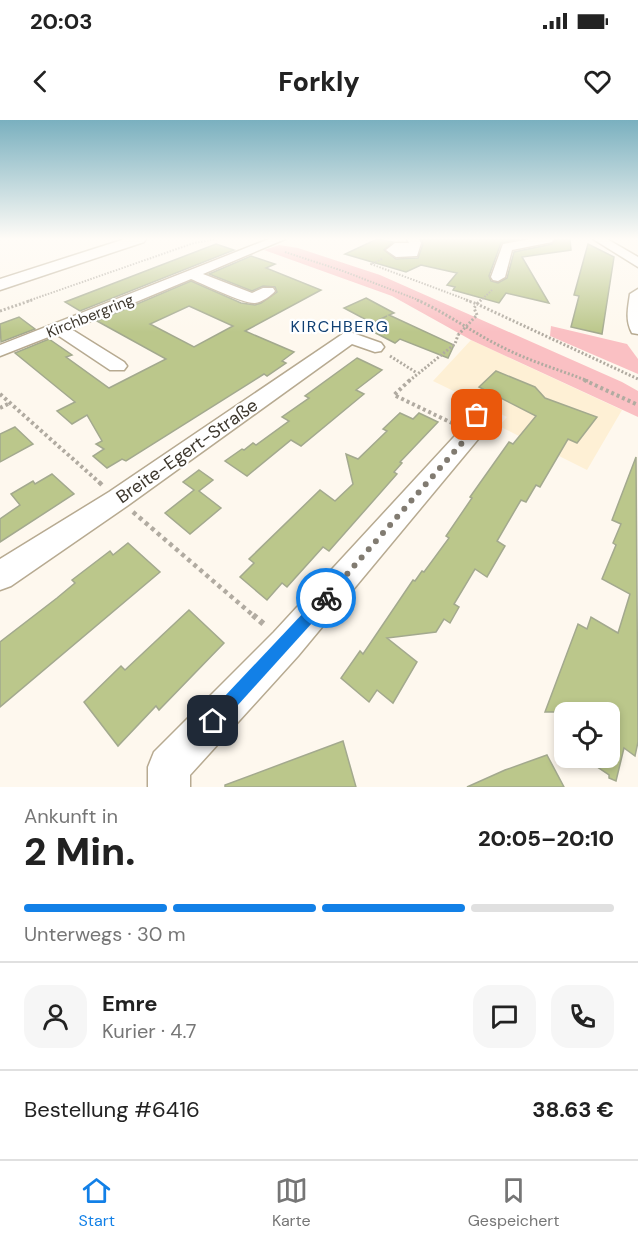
<!DOCTYPE html>
<html lang="de">
<head>
<meta charset="utf-8">
<style>
  :root { --surface:#fff; --page:#f6f6f6; --text:#222; --muted:#767676; --line:#e0e0e0; --accent:#1280e7 }
  body { margin:0; font-family:"DM Sans",sans-serif; background:var(--page); color:var(--text); height:100vh; display:flex; flex-direction:column; font-size:22px; white-space:nowrap }
  * { box-sizing:border-box; margin:0 }
  p { font-size:20px; color:var(--muted) }
  .icon { flex:none; width:33px; height:33px; fill:none; stroke:currentColor; stroke-width:2; stroke-linecap:round; stroke-linejoin:round }
  .map { position:relative; height:667px; overflow:hidden }
  .sheet { display:flex; flex-direction:column; background:var(--surface); flex:1 }
  .sheet>* { flex:none }
  .controls { position:absolute; left:554px; top:582px; display:grid; gap:12px }
  .controls a { display:grid; place-items:center; width:66px; height:66px; border-radius:12px; background:var(--surface); box-shadow:0 3px 9px #0003; font-size:30px }
  .pin { position:absolute; display:grid; place-items:center; width:51px; height:51px; color:#fff; margin:-26px; border-radius:12px; box-shadow:0 3px 9px #0006 }
  .courier { position:absolute; display:grid; place-items:center; width:60px; height:60px; margin:-30px; border:4px solid #1280e7; border-radius:50%; background:#fff; color:#222; box-shadow:0 2px 8px #0007 }
  .headline em { font-style:normal; font-weight:800 }
  .headline div { display:flex; flex-direction:column-reverse }
  .headline { display:flex; align-items:center; justify-content:space-between; height:102px; padding:0 24px }
  h1 { font-size:39px; font-weight:800; line-height:45px }
  .bar { display:grid; grid-template-columns:repeat(4,1fr); gap:9px 6px; align-content:center; height:72px; padding:0 24px }
  .bar i { height:8px; border-radius:4px; background:var(--line) }
  .bar .active { background:var(--accent) }
  .bar p { grid-column:span 4 }
  .line { display:flex; align-items:center; gap:15px; padding:0 24px; border-top:2px solid var(--line) }
  .line div { flex:1 }
  .round { display:grid; place-items:center; flex:none; width:63px; height:63px; border-radius:18px; background:var(--page) }
  .status { display:flex; justify-content:space-between; align-items:center; height:42px; padding:0 30px; background:var(--surface); direction:ltr }
  .status svg { height:16px; fill:currentColor }
  header { display:flex; justify-content:space-between; align-items:center; height:78px; padding:0 24px; background:var(--surface); font-size:27px; font-weight:800 }
  .tabs { display:flex; justify-content:space-around; align-items:center; height:84px; border-top:2px solid var(--line); background:var(--surface); font-size:16px; color:var(--muted) }
  .tabs a { display:grid; justify-items:center; gap:3px }
  .tabs .active { color:var(--accent) }
  .map>svg:first-child { display:block }
</style>
</head>
<body>
<div class="status"><b>20:03</b><svg viewBox="0 0 49 12"><path d="M0 12V9h3v3zM5 12V6h3v6zM10 12V3h3v9zM15 12V0h3v12zM26 1h20v11H26zM47 4h2v5h-2z"/></svg></div>
<header><svg class="icon" aria-label="back" viewBox="0 0 24 24"><path d="M15 5l-7 7 7 7"/></svg>Forkly<svg class="icon" aria-label="heart" viewBox="0 0 24 24"><path d="M12 20l-8-8c-3-5 5-10 8-4 3-6 11-1 8 4z"/></svg></header>
<div class="map">
<svg width="638" height="667" viewBox="0 0 638 667">
  <rect width="100%" height="100%" fill="#fef8ee"/>
  <polygon fill="#fef0d5" points="471,220 622,290 587,350 499,306 507,297 433,261"/>
  <g fill="#fac0c3">
    <polygon points="279,125 298,128 380,155 622,262 638,271 638,297 471,220 392,176 264,130"/>
    <polygon points="551,206 627,224 638,239 638,254 550,216"/>
  </g>
  <g fill="#bbc78b" stroke="#a3a98e" stroke-width="1.5" fill-rule="evenodd">
    <polygon points="377,119 393,122 384,130 396,139 418,138 423,124 421,119 520,119 501,123 489,156 491,161 498,163 507,158 514,132 552,124 556,119 570,119 571,130 522,137 549,183 506,173 499,183 453,170 455,167 447,165 457,153 421,145 406,152 345,134"/>
    <polygon points="216,124 234,130 80,191 65,182"/>
    <polygon points="588,124 614,137 602,214 571,207 579,176 574,175"/>
    <path d="M 251,136 L 275,144 L 266,148 L 321,170 L 245,211 L 294,232 L 282,241 L 286,243 L 267,256 L 264,254 L 126,341 L 122,339 L 107,348 L 93,336 L 104,329 L 96,324 L 102,321 L 87,295 L 72,304 L 57,291 L 75,282 L 15,233 L 49,219 L 72,235 L 66,237 L 109,268 L 166,239 L 97,201 L 191,161 L 241,183 L 255,185 L 261,183 L 277,172 L 275,167 L 263,166 L 252,171 L 209,154 ZM 189,186 L 233,206 L 194,227 L 150,204 Z"/>
    <polygon points="366,178 394,193 389,195 454,225 448,238 400,219 395,223 364,207 387,196 372,203 344,188"/>
    <polygon points="19,197 35,209 1,222 0,204"/>
    <polygon points="357,238 382,250 356,270 364,274 301,326 291,320 247,356 225,341 242,329 244,330 253,323 256,325 289,301 282,297 309,278 305,276"/>
    <polygon points="496,251 535,267 545,278 597,297 577,323 568,319 540,367 536,365 526,382 521,380 497,421 505,426 487,457 475,449 454,484 459,487 450,503 444,499 436,512 387,518 417,542 393,583 377,570 369,582 341,558 360,531 363,534 413,460 415,461 422,451 424,452 449,418 446,416 472,378 470,377 509,322 513,324 536,296 479,267"/>
    <polygon points="400,293 413,299 419,293 438,302 400,342 402,343 394,352 397,354 329,431 323,427 287,467 282,463 267,480 240,457 254,443 249,439 320,370 335,381 353,364 346,334 358,339 387,311 383,309"/>
    <polygon points="15,307 33,324 0,342 0,314"/>
    <polygon points="636,337 638,622 635,636 624,628 616,661 609,658 609,655 584,638 609,638 609,592 545,592 578,504 587,509 591,497 618,513 630,474 602,459 616,425 613,423 621,404 612,400"/>
    <polygon points="199,350 213,360 199,371 221,388 190,414 165,393 194,370 183,362"/>
    <polygon points="52,354 74,374 0,422 0,399 20,385 11,374 33,361 35,364"/>
    <polygon points="128,423 160,452 0,587 0,522 57,478 75,463 72,460 110,431 113,435"/>
    <polygon points="189,490 224,523 159,590 156,586 118,626 84,582 121,546 125,550"/>
    <polygon points="343,621 356,667 225,667 225,665"/>
    <polygon points="547,635 564,667 467,667 505,650"/>
  </g>
  <g fill="none" stroke-linecap="round" stroke-linejoin="round">
    <defs>
      <g id="minor">
        <path d="M 269,119 L 285,119 L 203,154 L 252,173 L 263,168 L 273,168 L 275,171 C 271,176 262,182 255,183 C 244,184 203,164 191,159 L 71,209 L 124,242 L 127,246 L 124,250 L 110,250 L 56,214 L 0,236 L 0,225 Z"/>
        <polygon points="407,119 419,119 421,123 417,136 396,137 386,130 395,123 409,123"/>
        <polygon points="531,119 554,119 552,122 512,130 505,157 498,161 493,160 491,157 503,124"/>
        <polygon points="593,119 607,119 638,137 638,147"/>
        <path d="M 638,169 L 638,214 L 632,213 C 625,200 628,188 630,174 Z"/>
        <polygon points="350,212 381,223 384,227 381,231 375,232 352,224 127,386 11,466 0,470 0,439 109,372 344,213"/>
        <path d="M 477,288 L 485,290 C 489,297 488,305 484,312 L 298,536 L 190,655 L 190,667 L 148,667 L 148,647 L 154,632 L 274,512 L 465,305 L 469,290 Z"/>
      </g>
      <polygon id="major" points="125,119 146,119 144,122 0,170 0,159"/>
    </defs>
    <use href="#minor" stroke="#b7aa91" stroke-width="3"/>
    <use href="#major" stroke="#b7aa91" stroke-width="3"/>
    <g stroke="#b1aba1" stroke-width="2" stroke-dasharray="1.5 1.5" stroke-linecap="butt">
      <polyline points="285,132 343,151 421,181"/>
      <polyline points="382,139 371,144 470,181"/>
      <polyline points="28,181 194,123 216,119"/>
      <polyline points="480,181 492,170"/>
    </g>
    <g stroke="#b1aba1" stroke-width="3" stroke-dasharray="2 2" stroke-linecap="butt">
      <path d="M 417,180 C 447,193 473,213 502,227 C 529,241 560,250 588,261"/>
      <polyline points="466,180 477,184 481,180"/>
      <polyline points="0,191 32,180"/>
      <polyline points="477,195 474,188 477,184 638,259"/>
      <polyline points="390,236 417,253"/>
      <polyline points="409,261 455,224 458,215"/>
    </g>
    <g stroke="#b1aba1" stroke-width="4" stroke-dasharray="3 3" stroke-linecap="butt">
      <polyline points="410,260 394,275 454,304"/>
      <polyline points="584,260 638,285"/>
      <polyline points="0,274 101,364"/>
      <polyline points="0,288 10,283"/>
    </g>
    <g stroke="#b1aba1" stroke-width="4.5" stroke-dasharray="4 4" stroke-linecap="butt">
      <polyline points="99,362 103,366"/>
      <polyline points="133,392 255,497"/>
    </g>
    <polyline stroke="#b1aba1" stroke-width="6" stroke-dasharray="4.5 4.5" stroke-linecap="butt" points="253,495 266,506"/>
    <use href="#minor" fill="#fff" fill-rule="evenodd"/>
    <use href="#major" fill="#fff" fill-rule="evenodd"/>
    <polyline stroke="#b1aba1" stroke-width="3" stroke-dasharray="2 2" stroke-linecap="butt" points="458,215 477,195"/>
  </g>
  <linearGradient id="sky" x2="0" y2="1"><stop stop-color="#7ab0bf"/><stop offset="0.56" stop-color="#fffcf7"/><stop offset="1" stop-color="#fffcf7" stop-opacity="0"/></linearGradient>
  <rect width="638" height="212" fill="url(#sky)"/>
  <polygon fill="#1280e7" points="326,472 331,473 333,478 331,482 219,606 213,609 207,606 205,601 207,595 322,473"/>
  <g fill="none" stroke-linecap="round" stroke-linejoin="round">
    <polyline stroke="#817b71" stroke-width="6" stroke-dasharray="0 10.8" points="326,478 476,307 477,295"/>
  </g>
  <g text-anchor="middle" stroke-width="4.5" stroke-linejoin="round" paint-order="stroke">
    <g font-size="15" fill="#3d372d" stroke="#fff">
      <text transform="translate(90 196) rotate(-22)" y="5">Kirchbergring</text>
    </g>
    <g font-size="16" letter-spacing="1.5" fill="#114073" stroke="#fff">
      <text x="340" y="212">KIRCHBERG</text>
    </g>
    <g font-size="18" fill="#3d372d" stroke="#fff">
      <text transform="translate(187 331) rotate(-35)" y="6">Breite-Egert-Straße</text>
    </g>
  </g>
</svg>
<div class="controls">
<a><svg class="icon" aria-label="locate" viewBox="0 0 24 24"><circle cx="12" cy="12" r="6"/><path d="M12 2v4M12 18v4M2 12h4M18 12h4"/></svg></a>
</div>
<div class="pin" style="left:477px;top:295px;background:#ea580c"><svg class="icon" aria-label="bag" viewBox="0 0 24 24"><path d="M5 8h14l-1 12H6zM9 8a3 3 0 0 1 6 0"/></svg></div>
<div class="pin" style="left:213px;top:601px;background:#1f2937"><svg class="icon" aria-label="home" viewBox="0 0 24 24"><path d="M3 11l9-7 9 7M6 9v11h12V9"/></svg></div>
<div class="courier" style="left:326px;top:478px"><svg class="icon" aria-label="bike" viewBox="0 0 24 24"><circle cx="6" cy="16" r="4"/><circle cx="18" cy="16" r="4"/><path d="M6 16l4-8h5l3 8M10 8l3 8H6M13 5h3"/></svg></div>
</div>
<section class="sheet">
<div class="headline"><div><h1>2 Min.</h1><p>Ankunft in</p></div><em>20:05–20:10</em></div>
<div class="bar"><i class="active"></i><i class="active"></i><i class="active"></i><i></i><p>Unterwegs · 30 m</p></div>
<div class="line" style="height:108px"><a class="round"><svg class="icon" aria-label="person" viewBox="0 0 24 24"><circle cx="12" cy="8" r="4"/><path d="M4 21q1-7 8-7t8 7"/></svg></a><div><b>Emre</b><p>Kurier · 4.7</p></div><a class="round"><svg class="icon" aria-label="chat" viewBox="0 0 24 24"><path d="M4 5h16v11H9l-5 4z"/></svg></a><a class="round"><svg class="icon" aria-label="phone" viewBox="0 0 24 24"><path d="M5 4h4l2 5-3 2q2 4 5 5l2-3 5 2v4C11 20 4 13 5 4z"/></svg></a></div>
<div class="line" style="height:78px"><div>Bestellung #6416</div><b>38.63 €</b></div>
</section>
<nav class="tabs">
<a class="active"><svg class="icon" aria-label="home" viewBox="0 0 24 24"><path d="M3 11l9-7 9 7M6 9v11h12V9"/></svg>Start</a>
<a><svg class="icon" aria-label="map" viewBox="0 0 24 24"><path d="M3 6l6-2 6 2 6-2v14l-6 2-6-2-6 2zM9 4v14M15 6v14"/></svg>Karte</a>
<a><svg class="icon" aria-label="saved" viewBox="0 0 24 24"><path d="M7 4h10v16l-5-4-5 4z"/></svg>Gespeichert</a>
</nav>
</body>
</html>
